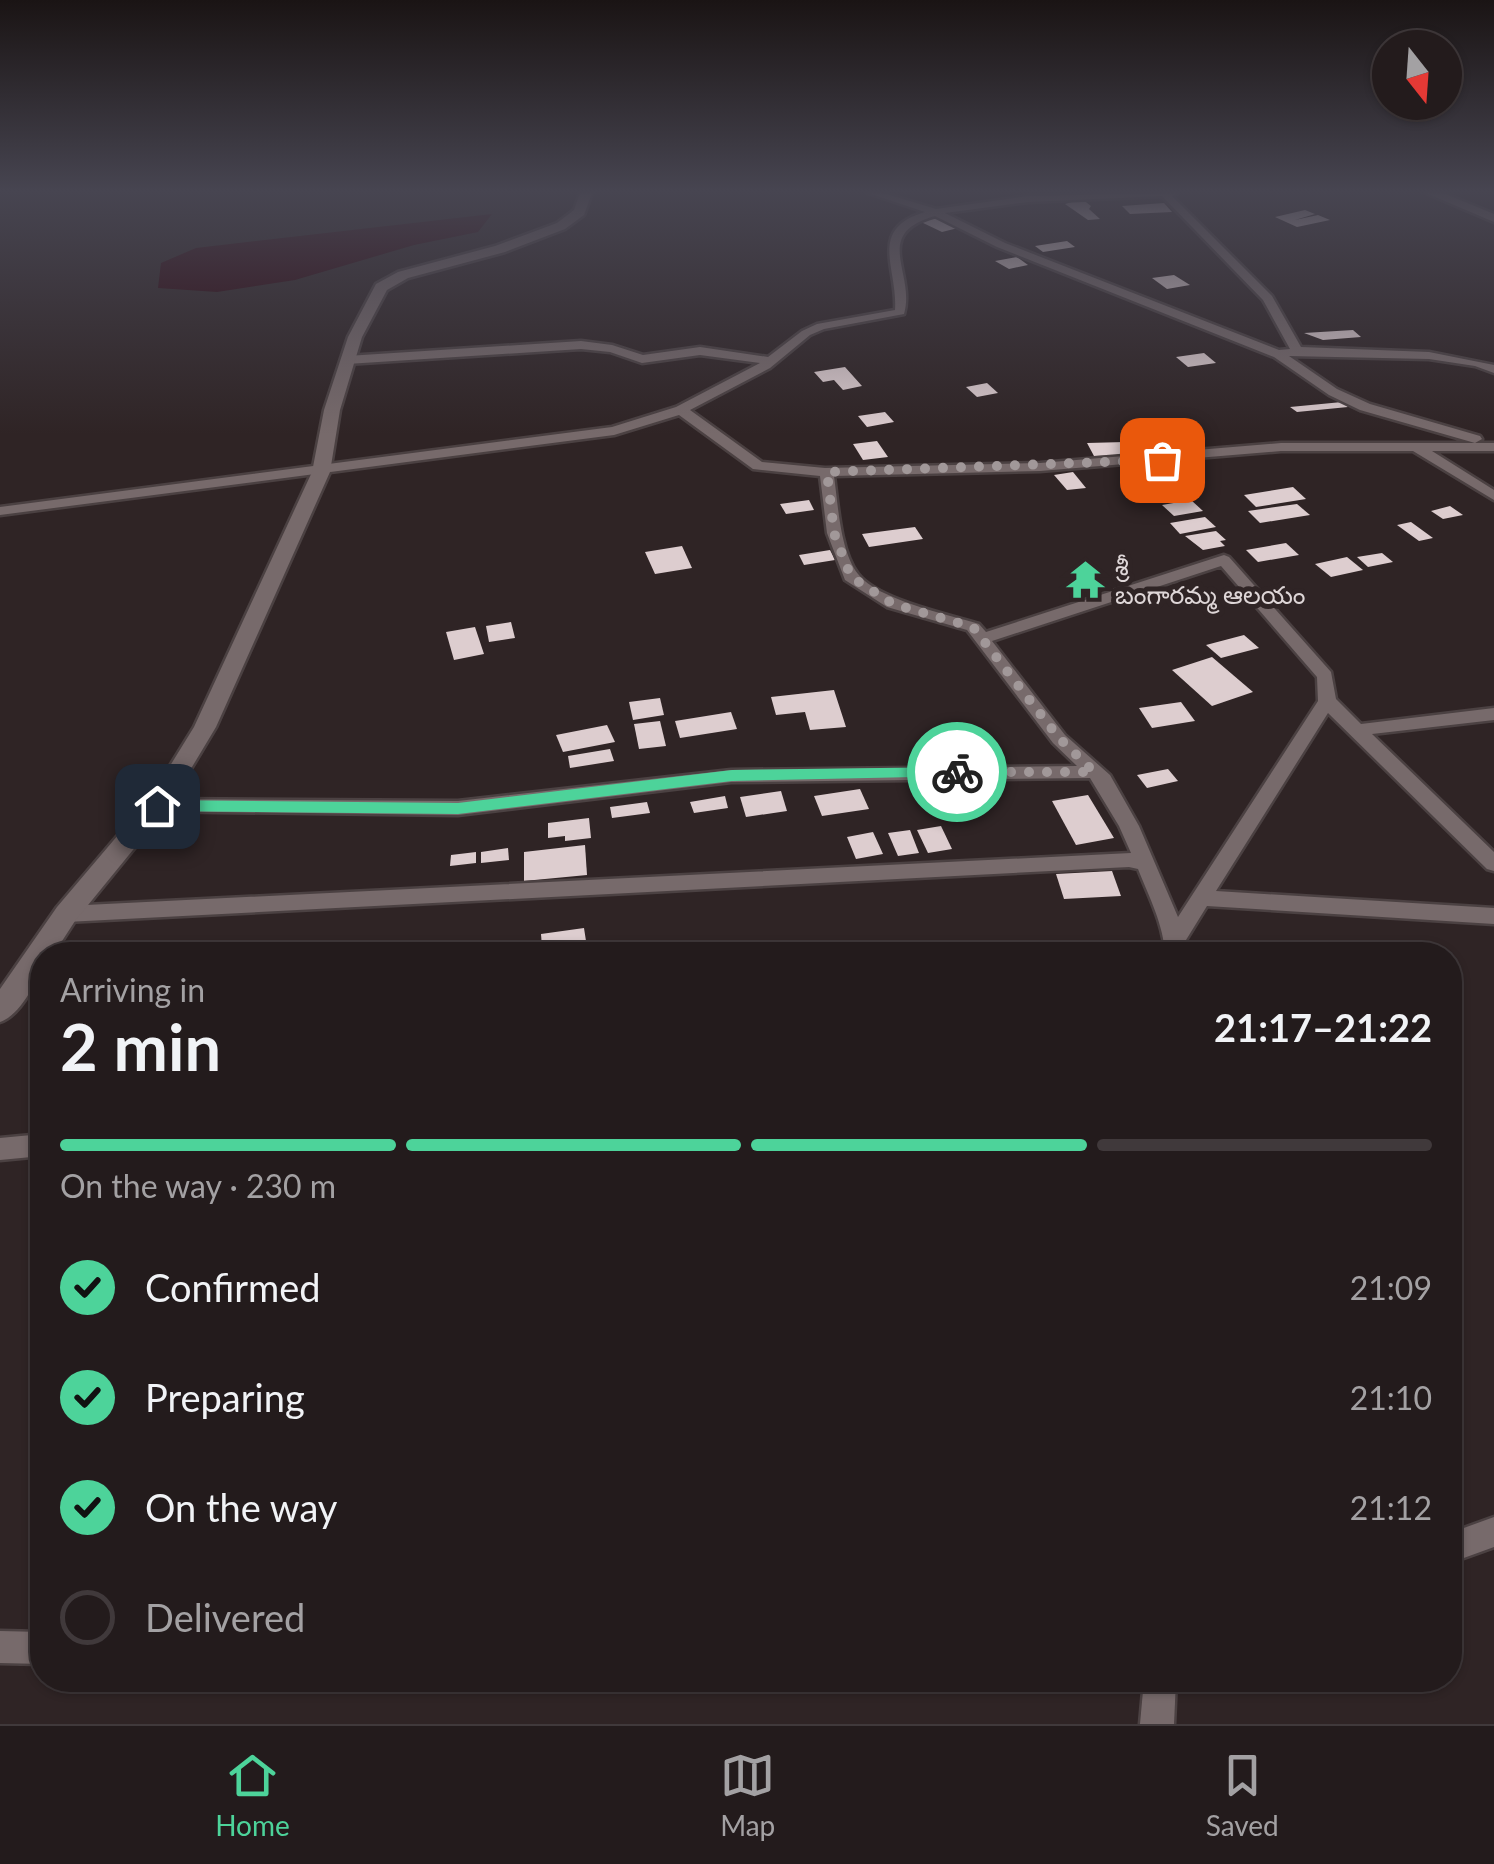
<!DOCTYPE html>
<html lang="en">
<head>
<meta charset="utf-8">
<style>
  :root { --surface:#231b1c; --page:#2f2829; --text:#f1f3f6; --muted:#a3a1a3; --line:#40393b; --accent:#4dd39a }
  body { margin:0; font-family:Lato,"Noto Sans Telugu",sans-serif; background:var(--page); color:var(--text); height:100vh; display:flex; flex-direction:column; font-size:38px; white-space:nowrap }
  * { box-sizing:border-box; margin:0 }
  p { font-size:32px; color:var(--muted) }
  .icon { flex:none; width:55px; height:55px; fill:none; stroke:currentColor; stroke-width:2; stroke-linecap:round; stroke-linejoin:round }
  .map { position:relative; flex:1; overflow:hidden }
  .panel { position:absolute; left:30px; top:942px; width:1432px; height:750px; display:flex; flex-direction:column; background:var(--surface); border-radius:40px; box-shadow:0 2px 8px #0004,0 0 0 2px var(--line) }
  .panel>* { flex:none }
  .needle { width:65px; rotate:163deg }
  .fabs { position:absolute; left:1372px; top:30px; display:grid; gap:20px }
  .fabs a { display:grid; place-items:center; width:90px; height:90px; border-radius:50%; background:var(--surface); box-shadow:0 2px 8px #0004,0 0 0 2px var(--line); font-size:50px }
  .pin { position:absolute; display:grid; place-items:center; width:85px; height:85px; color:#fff; margin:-42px; border-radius:20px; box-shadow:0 5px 15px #0006 }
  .courier { position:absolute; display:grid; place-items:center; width:100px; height:100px; margin:-50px; border:8px solid #4dd39a; border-radius:50%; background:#fff; color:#222; box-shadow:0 2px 12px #0007 }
  .head em { font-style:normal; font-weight:700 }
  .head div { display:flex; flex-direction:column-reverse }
  .head { display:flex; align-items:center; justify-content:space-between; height:170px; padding:0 30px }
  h1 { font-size:65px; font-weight:700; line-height:75px }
  .bar { display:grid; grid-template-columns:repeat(4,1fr); gap:15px 10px; align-content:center; height:120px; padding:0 30px }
  .bar i { height:12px; border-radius:8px; background:var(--line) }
  .bar .active { background:var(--accent) }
  .bar p { grid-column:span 4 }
  ol { padding:0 30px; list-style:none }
  li { display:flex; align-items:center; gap:30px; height:110px }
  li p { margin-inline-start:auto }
  li .icon { padding:10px; border-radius:50%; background:var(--accent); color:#111; stroke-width:4 }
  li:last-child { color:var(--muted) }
  li i { width:55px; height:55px; border:5px solid var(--line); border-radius:50% }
  .dock { display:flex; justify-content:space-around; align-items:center; height:140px; border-top:2px solid var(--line); background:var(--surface); font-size:28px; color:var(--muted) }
  .dock a { display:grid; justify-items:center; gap:5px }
  .dock .active { color:var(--accent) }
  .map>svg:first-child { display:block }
</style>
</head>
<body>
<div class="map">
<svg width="1494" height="1724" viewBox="0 0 1494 1724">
  <rect width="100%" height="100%" fill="#2f2425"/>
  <polygon fill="#2c000a" points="492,214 478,232 414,245 295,280 217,292 158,288 161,263 196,248"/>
  <g fill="#ddcdcf">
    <polygon points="1082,199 1091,206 1089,209 1100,219 1088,220 1065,204"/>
    <polygon points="1164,203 1172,212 1130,214 1122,206"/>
    <polygon points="1305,210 1315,214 1295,220 1318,215 1330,220 1297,227 1275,217"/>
    <polygon points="933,217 958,228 942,232 921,222"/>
    <polygon points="1067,241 1075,247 1043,252 1035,246"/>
    <polygon points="1017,257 1028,265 1009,269 995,261"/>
    <polygon points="1174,275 1190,285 1167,289 1152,278"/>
    <polygon points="1353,330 1361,337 1323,340 1304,333"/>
    <polygon points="1204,353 1216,363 1188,367 1176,357"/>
    <polygon points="845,367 862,386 843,390 834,380 823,382 814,372"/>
    <polygon points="987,383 998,393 977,397 966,387"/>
    <polygon points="1342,402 1348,407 1297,412 1290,407"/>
    <polygon points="885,412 894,422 867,427 858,416"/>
    <polygon points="877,441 888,457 863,460 853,444"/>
    <polygon points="1125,442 1132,455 1094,456 1087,443"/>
    <polygon points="1073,472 1086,488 1067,490 1054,475"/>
    <polygon points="1293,487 1306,499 1256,507 1244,495"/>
    <polygon points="809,500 814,510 786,514 780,504"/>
    <polygon points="1191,500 1203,511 1174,516 1162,505"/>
    <polygon points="1297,504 1310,515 1260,523 1248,511"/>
    <polygon points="1450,506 1463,515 1443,519 1431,511"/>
    <polygon points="1205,517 1216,527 1180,534 1170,523"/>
    <polygon points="1411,522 1433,538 1419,541 1397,525"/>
    <polygon points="915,527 923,539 869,547 862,534"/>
    <polygon points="1216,531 1226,540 1220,541 1225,546 1203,550 1185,536"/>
    <polygon points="1286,543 1299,555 1258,562 1246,550"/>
    <polygon points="682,546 692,568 655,574 645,552"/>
    <polygon points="830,550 835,560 804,565 799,555"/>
    <polygon points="1382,553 1393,562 1368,567 1357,557"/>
    <polygon points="1347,557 1363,570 1331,577 1315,564"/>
    <polygon points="511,622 515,638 489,642 486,626"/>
    <polygon points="475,627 484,654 454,660 446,632"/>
    <polygon points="1244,635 1259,648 1221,658 1206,645"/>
    <polygon points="1212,657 1253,692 1212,706 1172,670"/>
    <polygon points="834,690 846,727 810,730 805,712 776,715 771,697"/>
    <polygon points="660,698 664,715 633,720 629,702"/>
    <polygon points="1181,702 1195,721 1152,728 1139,708"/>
    <polygon points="731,712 737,729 680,738 675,721"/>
    <polygon points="660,721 666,746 639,749 634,724"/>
    <polygon points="607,725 615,742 563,752 556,735"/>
    <polygon points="610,749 614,761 570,768 568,756"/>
    <polygon points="1168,769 1178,781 1147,788 1137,775"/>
    <polygon points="860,789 869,809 822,816 814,796"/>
    <polygon points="781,791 787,811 746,817 740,797"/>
    <polygon points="1088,795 1114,838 1076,845 1052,801"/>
    <polygon points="725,796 728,808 694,813 690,802"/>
    <polygon points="647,802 650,813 612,818 610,807"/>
    <polygon points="589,818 591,838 565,841 565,836 548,838 548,823"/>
    <polygon points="941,826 952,849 928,853 917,830"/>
    <polygon points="910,830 919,853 898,856 888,833"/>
    <polygon points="873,832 883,854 856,859 847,837"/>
    <polygon points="585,845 587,875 524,881 524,852"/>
    <polygon points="508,848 509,860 481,863 481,852"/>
    <polygon points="476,852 476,863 450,866 451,855"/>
    <polygon points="1112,871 1121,896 1064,899 1056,874"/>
    <polygon points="584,928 586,941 542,947 541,934"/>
  </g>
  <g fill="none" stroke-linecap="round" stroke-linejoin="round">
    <defs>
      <g id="minor">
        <path d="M 868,193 L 883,193 L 936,209 L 1028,196 L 1178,193 L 1172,196 L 1272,296 L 1301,347 L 1429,352 L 1494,365 L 1494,373 L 1475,366 L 1429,359 L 1289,356 L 1337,389 L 1370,404 L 1480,436 L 1482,439 L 1475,443 L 1494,443 L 1494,451 L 1432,451 L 1494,490 L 1494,500 L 1413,451 L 1281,451 L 1040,471 L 834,476 C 838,504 840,551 858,574 C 878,600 947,614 979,624 L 986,632 L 1224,555 L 1229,557 L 1331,672 L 1336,699 L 1361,724 L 1494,708 L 1494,720 L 1372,734 L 1494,852 L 1494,871 L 1487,869 L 1328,713 L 1216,891 L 1494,908 L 1494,924 L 1207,906 L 1186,940 L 1187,955 L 1165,955 C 1164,925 1149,897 1138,869 L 1129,867 L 66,922 L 59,920 L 56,914 L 59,908 L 66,906 L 1131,853 L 1119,826 L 1090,778 L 731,782 L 458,815 L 150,811 L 147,806 L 150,801 L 157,799 L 458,801 L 731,770 L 1077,766 L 1053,743 L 967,630 L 887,607 L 845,580 L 827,533 L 820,476 L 753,469 L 679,415 L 614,435 L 0,515 L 0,507 L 612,427 L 676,407 L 760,363 L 700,355 L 642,363 L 610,352 L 581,349 L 347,364 L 341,360 L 347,356 L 581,341 L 612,345 L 643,355 L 700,347 L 768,357 L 802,331 L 817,324 L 895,310 C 898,268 867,229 925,212 ZM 1162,196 L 1263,300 L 1290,349 L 1279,350 L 1005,243 L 945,213 L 1028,202 ZM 935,216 L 997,247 L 1274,357 L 1329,395 L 1360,410 L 1475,443 L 1281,443 L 1040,463 L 825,468 L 762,462 L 690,410 L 770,368 L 810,335 L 824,329 L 904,314 C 916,273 871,234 935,216 ZM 1221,566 L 1317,677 L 1318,701 L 1178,917 L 1139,826 L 1110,775 L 1065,735 L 992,641 Z"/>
        <polygon points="42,1134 42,1156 0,1160 0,1138"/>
        <polygon points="1494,1517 1494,1547 1450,1563 1450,1533"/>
        <polygon points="0,1631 42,1632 42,1664 0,1663"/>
        <polygon points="1144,1680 1176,1680 1174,1724 1140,1724"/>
      </g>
      <g id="tertiary">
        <path d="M 580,193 L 592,193 L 584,215 L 565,229 L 505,252 L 408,278 L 387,290 L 362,337 L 340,410 L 330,472 L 216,727 L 168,807 L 75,921 L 53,955 L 42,955 C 42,976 21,1015 0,1022 L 0,989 L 57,907 L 152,795 L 194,727 L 312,472 L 324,410 L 348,337 L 376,284 L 398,272 L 495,246 L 557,223 L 574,210 Z"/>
        <polygon points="1426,193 1443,193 1494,214 1494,222"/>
      </g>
    </defs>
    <use href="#minor" stroke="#4b4142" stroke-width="5"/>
    <use href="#tertiary" stroke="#4b4142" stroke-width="5"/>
    <use href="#minor" fill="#776a6b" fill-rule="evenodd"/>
    <use href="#tertiary" fill="#776a6b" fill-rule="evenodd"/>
  </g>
  <linearGradient id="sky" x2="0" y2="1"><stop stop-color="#1a1414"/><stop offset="0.44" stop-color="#474551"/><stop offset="1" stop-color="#474551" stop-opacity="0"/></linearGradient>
  <rect width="1494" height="434" fill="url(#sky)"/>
  <polygon fill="#4dd39a" points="957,767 962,768 962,776 732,781 458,814 157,811 149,806 157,800 458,803 732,770"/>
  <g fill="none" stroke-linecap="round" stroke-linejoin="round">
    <polyline stroke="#a19899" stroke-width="10" stroke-dasharray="0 18" points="957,772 1094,772 1059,738 973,627 893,604 851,577 834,533 827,472 1162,460"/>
  </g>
  <defs>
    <symbol id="temple-bare" viewBox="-9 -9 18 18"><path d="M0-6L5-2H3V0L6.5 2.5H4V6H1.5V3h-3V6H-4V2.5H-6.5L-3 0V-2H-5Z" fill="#4dd39a" stroke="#2f2425" stroke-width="2.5" paint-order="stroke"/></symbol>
  </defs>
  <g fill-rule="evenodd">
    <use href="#temple-bare" x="1058" y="552" width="55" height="55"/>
  </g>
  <g text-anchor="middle" stroke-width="10" stroke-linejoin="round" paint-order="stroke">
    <g font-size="25" fill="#ded6d7" stroke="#2f2425" text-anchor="start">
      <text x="1115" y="575">శ్రీ<tspan x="1115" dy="29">బంగారమ్మ ఆలయం</tspan></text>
    </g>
  </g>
</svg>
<div class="fabs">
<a><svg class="needle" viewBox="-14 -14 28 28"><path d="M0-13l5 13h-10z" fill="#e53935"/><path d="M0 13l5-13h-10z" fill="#a3a1a3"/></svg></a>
</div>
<div class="pin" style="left:1162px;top:460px;background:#ea580c"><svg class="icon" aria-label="bag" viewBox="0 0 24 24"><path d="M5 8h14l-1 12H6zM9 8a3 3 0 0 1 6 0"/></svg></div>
<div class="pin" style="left:157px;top:806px;background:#1f2937"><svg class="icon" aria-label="home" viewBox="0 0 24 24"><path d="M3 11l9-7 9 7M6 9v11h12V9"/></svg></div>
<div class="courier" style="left:957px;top:772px"><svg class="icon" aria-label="bike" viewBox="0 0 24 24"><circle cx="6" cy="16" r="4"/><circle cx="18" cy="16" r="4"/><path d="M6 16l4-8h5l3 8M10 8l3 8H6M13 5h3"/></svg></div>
<section class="panel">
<div class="head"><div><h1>2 min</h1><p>Arriving in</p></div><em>21:17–21:22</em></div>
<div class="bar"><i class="active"></i><i class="active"></i><i class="active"></i><i></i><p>On the way · 230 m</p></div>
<ol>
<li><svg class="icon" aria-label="check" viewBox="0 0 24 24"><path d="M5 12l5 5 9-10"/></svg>Confirmed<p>21:09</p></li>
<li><svg class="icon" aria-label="check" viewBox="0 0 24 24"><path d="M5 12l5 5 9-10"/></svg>Preparing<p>21:10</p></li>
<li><svg class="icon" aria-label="check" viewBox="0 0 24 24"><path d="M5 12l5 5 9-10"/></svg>On the way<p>21:12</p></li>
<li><i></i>Delivered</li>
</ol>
</section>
</div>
<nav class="dock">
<a class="active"><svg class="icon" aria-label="home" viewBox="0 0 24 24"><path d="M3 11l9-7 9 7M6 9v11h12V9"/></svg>Home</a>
<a><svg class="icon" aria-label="map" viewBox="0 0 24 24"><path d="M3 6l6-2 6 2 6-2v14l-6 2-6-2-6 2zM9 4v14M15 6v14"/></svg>Map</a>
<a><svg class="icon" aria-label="saved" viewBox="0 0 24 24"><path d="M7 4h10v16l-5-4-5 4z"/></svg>Saved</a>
</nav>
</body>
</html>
